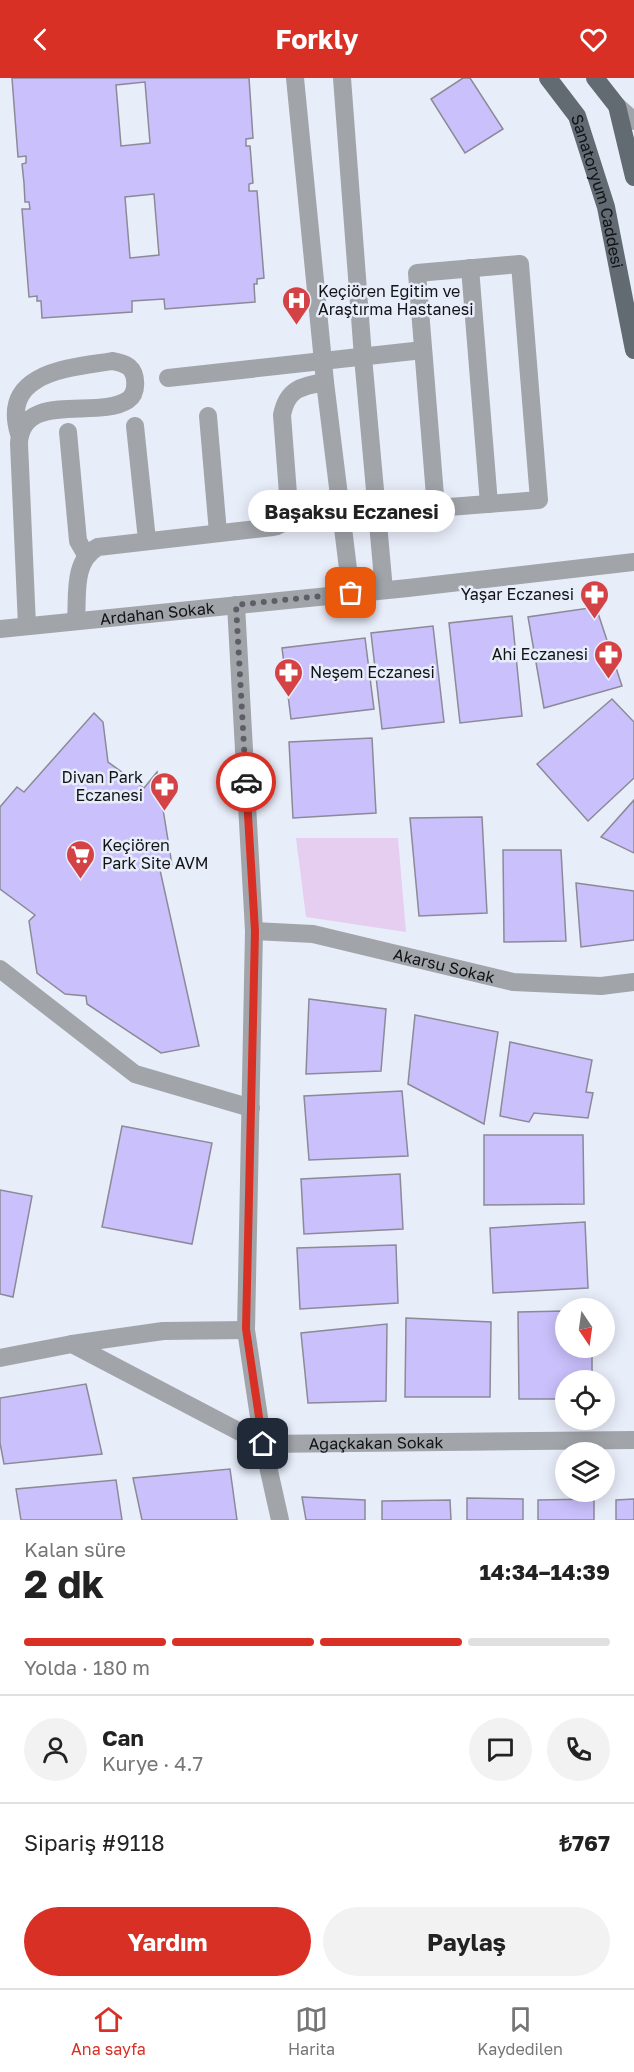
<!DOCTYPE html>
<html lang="tr">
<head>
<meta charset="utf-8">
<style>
  :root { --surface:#fff; --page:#f2f2f2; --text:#222; --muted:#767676; --line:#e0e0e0; --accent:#d93025 }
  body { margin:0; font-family:"Golos Text",sans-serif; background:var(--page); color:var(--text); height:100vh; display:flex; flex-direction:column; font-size:22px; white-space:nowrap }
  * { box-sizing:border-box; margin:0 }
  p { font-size:20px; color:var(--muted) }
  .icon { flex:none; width:33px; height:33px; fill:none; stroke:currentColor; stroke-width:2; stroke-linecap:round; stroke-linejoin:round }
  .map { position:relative; height:1442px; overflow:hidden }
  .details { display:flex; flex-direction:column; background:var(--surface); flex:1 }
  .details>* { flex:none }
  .needle { width:39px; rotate:167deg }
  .controls { position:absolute; left:555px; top:1220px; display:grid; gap:12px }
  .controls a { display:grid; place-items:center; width:60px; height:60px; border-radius:50%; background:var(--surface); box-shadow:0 3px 15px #0003; font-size:30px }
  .pin { position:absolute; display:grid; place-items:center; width:51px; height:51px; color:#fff; margin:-26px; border-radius:12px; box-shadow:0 3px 9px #0006 }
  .courier { position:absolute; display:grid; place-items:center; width:60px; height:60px; margin:-30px; border:4px solid #d93025; border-radius:50%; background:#fff; color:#222; box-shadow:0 2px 8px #0007 }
  .bubble { position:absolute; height:42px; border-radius:21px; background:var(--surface); box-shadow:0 3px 15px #0003; font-size:20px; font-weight:700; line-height:42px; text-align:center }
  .overview em { font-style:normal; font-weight:700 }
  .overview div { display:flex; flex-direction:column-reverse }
  .overview { display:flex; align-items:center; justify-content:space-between; height:102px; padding:0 24px }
  h1 { font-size:39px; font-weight:700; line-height:45px }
  .bar { display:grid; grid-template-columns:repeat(4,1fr); gap:9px 6px; align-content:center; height:72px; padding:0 24px }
  .bar i { height:8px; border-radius:4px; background:var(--line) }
  .bar .current { background:var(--accent) }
  .bar p { grid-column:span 4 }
  .line { display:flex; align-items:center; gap:15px; padding:0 24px; border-top:2px solid var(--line) }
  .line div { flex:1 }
  .round { display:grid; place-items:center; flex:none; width:63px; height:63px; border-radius:32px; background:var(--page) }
  .cta { display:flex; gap:12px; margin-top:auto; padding:12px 24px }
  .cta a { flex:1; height:69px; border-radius:36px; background:var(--accent); color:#fff; font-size:24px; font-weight:700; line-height:69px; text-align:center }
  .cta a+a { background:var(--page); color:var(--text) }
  header { display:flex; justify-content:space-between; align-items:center; height:78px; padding:0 24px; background:var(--accent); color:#fff; font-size:27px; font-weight:700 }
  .menu { display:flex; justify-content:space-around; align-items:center; height:84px; border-top:2px solid var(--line); background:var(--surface); font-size:16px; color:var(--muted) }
  .menu a { display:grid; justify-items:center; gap:3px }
  .menu .current { color:var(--accent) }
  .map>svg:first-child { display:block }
</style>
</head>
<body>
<header><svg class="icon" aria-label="back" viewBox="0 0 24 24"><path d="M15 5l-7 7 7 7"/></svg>Forkly<svg class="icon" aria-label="heart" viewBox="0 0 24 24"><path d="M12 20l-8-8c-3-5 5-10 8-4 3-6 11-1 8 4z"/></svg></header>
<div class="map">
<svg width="634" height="1442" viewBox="0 0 634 1442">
  <rect width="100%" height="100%" fill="#e8edfa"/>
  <polygon fill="#e5cef0" points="296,760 398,760 406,854 306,839"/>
  <g fill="#cac0fc" stroke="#8b8a96" stroke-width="1.5" fill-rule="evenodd">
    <path d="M 12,0 L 249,0 L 253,60 L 246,61 L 246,68 L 250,68 L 253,105 L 249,106 L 249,113 L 257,113 L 264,200 L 257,201 L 257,206 L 254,206 L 255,224 L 165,231 L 164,221 L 132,223 L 132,234 L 42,240 L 41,223 L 37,223 L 37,218 L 29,219 L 22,131 L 30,131 L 29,124 L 25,124 L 24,105 L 22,86 L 26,85 L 26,78 L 18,79 ZM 145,4 L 150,65 L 121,68 L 116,7 ZM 154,116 L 159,177 L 130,180 L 125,119 Z"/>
    <polygon points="463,0 470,0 503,51 465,75 431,21"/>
    <polygon points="596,529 622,608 544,630 528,539"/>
    <polygon points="512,538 522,638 460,645 449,545"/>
    <polygon points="433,548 444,644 382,651 371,555"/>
    <polygon points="365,560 374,631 291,641 282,570"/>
    <polygon points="612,621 634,644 634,700 588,743 537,686"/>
    <polygon points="94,635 103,644 108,684 144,710 157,694 172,787 160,792 199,968 161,975 87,926 86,918 65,916 37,895 29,843 35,837 0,811 0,729 17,709 24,714"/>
    <polygon points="372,660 376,735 293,740 289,664"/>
    <polygon points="634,722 634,775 601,759"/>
    <polygon points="482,739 487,835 419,838 410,740"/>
    <polygon points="503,772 561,772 566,863 504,864"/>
    <polygon points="576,805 634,813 634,862 581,869"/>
    <polygon points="309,921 386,931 381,993 306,996"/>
    <polygon points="415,937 498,954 484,1046 408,1006"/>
    <polygon points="510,964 592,982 586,1014 593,1015 588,1040 534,1035 529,1044 500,1038"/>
    <polygon points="402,1013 408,1078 309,1082 304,1018"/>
    <polygon points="122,1048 212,1065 192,1166 102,1149"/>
    <polygon points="484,1057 583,1057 584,1126 484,1127"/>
    <polygon points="400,1096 403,1151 304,1156 301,1101"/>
    <polygon points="0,1112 32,1118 13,1219 0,1216"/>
    <polygon points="585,1144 588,1210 493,1215 490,1150"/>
    <polygon points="396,1167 398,1225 300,1231 297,1170"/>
    <polygon points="566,1233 566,1269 592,1269 592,1302 566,1302 566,1321 519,1321 518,1234"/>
    <polygon points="406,1240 491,1244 490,1319 405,1319"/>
    <polygon points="387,1246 386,1323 308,1325 301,1255"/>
    <polygon points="86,1306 102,1376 4,1386 0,1365 0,1320"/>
    <polygon points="230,1391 237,1442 142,1442 133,1400"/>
    <polygon points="116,1402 122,1442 21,1442 16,1411"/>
    <polygon points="302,1419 365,1422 365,1442 306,1442"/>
    <polygon points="467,1420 523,1421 523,1442 467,1442"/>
    <polygon points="594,1421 594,1442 538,1442 538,1422"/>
    <polygon points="634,1421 634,1442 616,1442 616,1422"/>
    <polygon points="450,1422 451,1442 382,1442 382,1423"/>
  </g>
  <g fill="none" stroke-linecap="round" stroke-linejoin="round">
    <g stroke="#a1a5aa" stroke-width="18">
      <polyline points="295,0 325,304 351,515"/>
      <polyline points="342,0 363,279 384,512"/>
      <polyline points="617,28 634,43"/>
      <polygon points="520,186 539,422 436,430 417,195"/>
      <polyline points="470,190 489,426"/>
      <polyline points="168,300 423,272"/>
      <polyline points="208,338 218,455"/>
      <polyline points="135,348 147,462"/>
      <polyline points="68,354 78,463 86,477"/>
      <path d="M 19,356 C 0,293 71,290 112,283 C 118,284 124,285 129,289 C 137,296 138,315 128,322 C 98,342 22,312 19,365 L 27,548"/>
      <polyline points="236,527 254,853 246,1252 263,1366 280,1442"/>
      <path d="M 76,543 C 78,518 72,483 98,469 L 273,449 C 284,447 289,440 289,429 L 282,337 C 287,311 301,308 325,304"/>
      <path id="s1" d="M 0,551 L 408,510 L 634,484"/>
      <path id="s2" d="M 254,853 L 313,856 L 513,904 L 601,908 L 634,904"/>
      <polyline points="0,891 135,996 251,1030"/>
      <polyline points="72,1266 163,1253 246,1252"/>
      <path id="s3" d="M 0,1280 L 72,1266 L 263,1366 L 634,1362"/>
    </g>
    <g stroke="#626a72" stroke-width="18">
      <path id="s4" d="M 548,0 L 577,38 L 606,129 L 634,272"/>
      <polyline points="595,0 617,28 634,99"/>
    </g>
  </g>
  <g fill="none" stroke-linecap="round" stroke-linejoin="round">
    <polyline stroke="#5c5f66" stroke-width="6" stroke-dasharray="0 10.8" points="246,704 236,527 351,515"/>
    <polyline stroke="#d93025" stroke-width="8" points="246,704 255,853 246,1251 263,1366"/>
  </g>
  <defs>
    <symbol id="hospital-pin" viewBox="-11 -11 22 30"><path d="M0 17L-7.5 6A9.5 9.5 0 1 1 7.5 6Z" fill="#d34346" stroke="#e8edfa"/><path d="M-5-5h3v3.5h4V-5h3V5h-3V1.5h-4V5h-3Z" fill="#fff"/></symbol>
    <symbol id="pharmacy-pin" viewBox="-11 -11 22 30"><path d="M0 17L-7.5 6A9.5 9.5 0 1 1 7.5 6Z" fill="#d34346" stroke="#e8edfa"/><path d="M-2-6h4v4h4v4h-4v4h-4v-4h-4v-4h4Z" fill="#fff"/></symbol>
    <symbol id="supermarket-pin" viewBox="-11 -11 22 30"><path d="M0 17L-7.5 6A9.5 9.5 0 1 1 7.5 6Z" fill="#d34346" stroke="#e8edfa"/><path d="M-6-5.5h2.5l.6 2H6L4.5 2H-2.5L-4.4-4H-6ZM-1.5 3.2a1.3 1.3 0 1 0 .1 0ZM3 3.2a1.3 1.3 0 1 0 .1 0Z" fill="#fff"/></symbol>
  </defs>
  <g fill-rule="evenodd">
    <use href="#hospital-pin" x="280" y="206" width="33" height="45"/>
    <use href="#pharmacy-pin" x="578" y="500" width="33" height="45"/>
    <use href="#pharmacy-pin" x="592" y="560" width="33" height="45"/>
    <use href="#pharmacy-pin" x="272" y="578" width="33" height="45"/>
    <use href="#pharmacy-pin" x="148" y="692" width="33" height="45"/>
    <use href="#supermarket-pin" x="64" y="760" width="33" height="45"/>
  </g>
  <g text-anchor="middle" stroke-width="5" stroke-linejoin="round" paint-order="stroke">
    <g font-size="16" fill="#111317" stroke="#e8edfa">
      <text dy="6" stroke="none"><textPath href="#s4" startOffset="126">Sanatoryum Caddesi</textPath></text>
      <text dy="6" stroke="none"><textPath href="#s1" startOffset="158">Ardahan Sokak</textPath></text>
      <text dy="6" stroke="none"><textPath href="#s2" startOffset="194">Akarsu Sokak</textPath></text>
      <text dy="6" stroke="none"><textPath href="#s3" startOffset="402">Ağaçkakan Sokak</textPath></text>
    </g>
    <g font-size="16" fill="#111317" stroke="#e8edfa" text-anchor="start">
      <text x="318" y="219">Keçiören Eğitim ve<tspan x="318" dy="18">Araştırma Hastanesi</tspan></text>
      <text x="574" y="522" text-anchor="end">Yaşar Eczanesi</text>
      <text x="588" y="582" text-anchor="end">Ahi Eczanesi</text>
      <text x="310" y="600">Neşem Eczanesi</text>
      <text x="143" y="705" text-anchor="end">Divan Park<tspan x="143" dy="18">Eczanesi</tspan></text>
      <text x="102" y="773">Keçiören<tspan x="102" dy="18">Park Site AVM</tspan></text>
    </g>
  </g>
</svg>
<div class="controls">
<a><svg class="needle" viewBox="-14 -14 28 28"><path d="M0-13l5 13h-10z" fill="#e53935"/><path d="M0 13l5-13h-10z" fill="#767676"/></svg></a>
<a><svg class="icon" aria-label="locate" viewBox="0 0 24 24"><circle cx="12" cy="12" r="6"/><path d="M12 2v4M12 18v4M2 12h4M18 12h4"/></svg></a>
<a><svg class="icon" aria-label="layers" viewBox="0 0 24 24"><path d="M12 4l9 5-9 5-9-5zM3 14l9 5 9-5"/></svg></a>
</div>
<div class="pin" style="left:351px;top:515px;background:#ea580c"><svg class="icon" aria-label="bag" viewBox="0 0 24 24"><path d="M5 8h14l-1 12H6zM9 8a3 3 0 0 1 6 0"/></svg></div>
<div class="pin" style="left:263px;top:1366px;background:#1f2937"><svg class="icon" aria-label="home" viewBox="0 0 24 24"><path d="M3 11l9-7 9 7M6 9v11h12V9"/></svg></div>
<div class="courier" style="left:246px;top:704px"><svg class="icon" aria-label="car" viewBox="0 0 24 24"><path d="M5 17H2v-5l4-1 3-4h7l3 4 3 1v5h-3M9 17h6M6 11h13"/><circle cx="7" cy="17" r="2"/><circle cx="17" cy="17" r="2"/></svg></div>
<div class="bubble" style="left:248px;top:412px;width:207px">Başaksu Eczanesi</div>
</div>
<section class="details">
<div class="overview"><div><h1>2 dk</h1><p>Kalan süre</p></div><em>14:34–14:39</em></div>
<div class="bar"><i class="current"></i><i class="current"></i><i class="current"></i><i></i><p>Yolda · 180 m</p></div>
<div class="line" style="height:108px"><a class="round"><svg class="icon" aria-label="person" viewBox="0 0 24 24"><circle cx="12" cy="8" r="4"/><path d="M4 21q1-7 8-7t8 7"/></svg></a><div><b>Can</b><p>Kurye · 4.7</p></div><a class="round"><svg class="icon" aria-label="chat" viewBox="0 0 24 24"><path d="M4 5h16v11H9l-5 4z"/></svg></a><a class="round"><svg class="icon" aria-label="phone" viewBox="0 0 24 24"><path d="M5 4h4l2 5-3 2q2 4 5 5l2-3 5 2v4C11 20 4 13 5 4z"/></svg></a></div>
<div class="line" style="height:78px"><div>Sipariş #9118</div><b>₺767</b></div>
<div class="cta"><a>Yardım</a><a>Paylaş</a></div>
</section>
<nav class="menu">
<a class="current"><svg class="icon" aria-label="home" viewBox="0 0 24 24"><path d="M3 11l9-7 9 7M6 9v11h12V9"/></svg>Ana sayfa</a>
<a><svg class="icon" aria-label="map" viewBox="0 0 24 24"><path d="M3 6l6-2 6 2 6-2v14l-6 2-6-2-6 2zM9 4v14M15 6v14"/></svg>Harita</a>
<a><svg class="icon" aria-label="saved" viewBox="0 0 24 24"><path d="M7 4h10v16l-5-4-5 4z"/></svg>Kaydedilen</a>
</nav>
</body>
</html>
